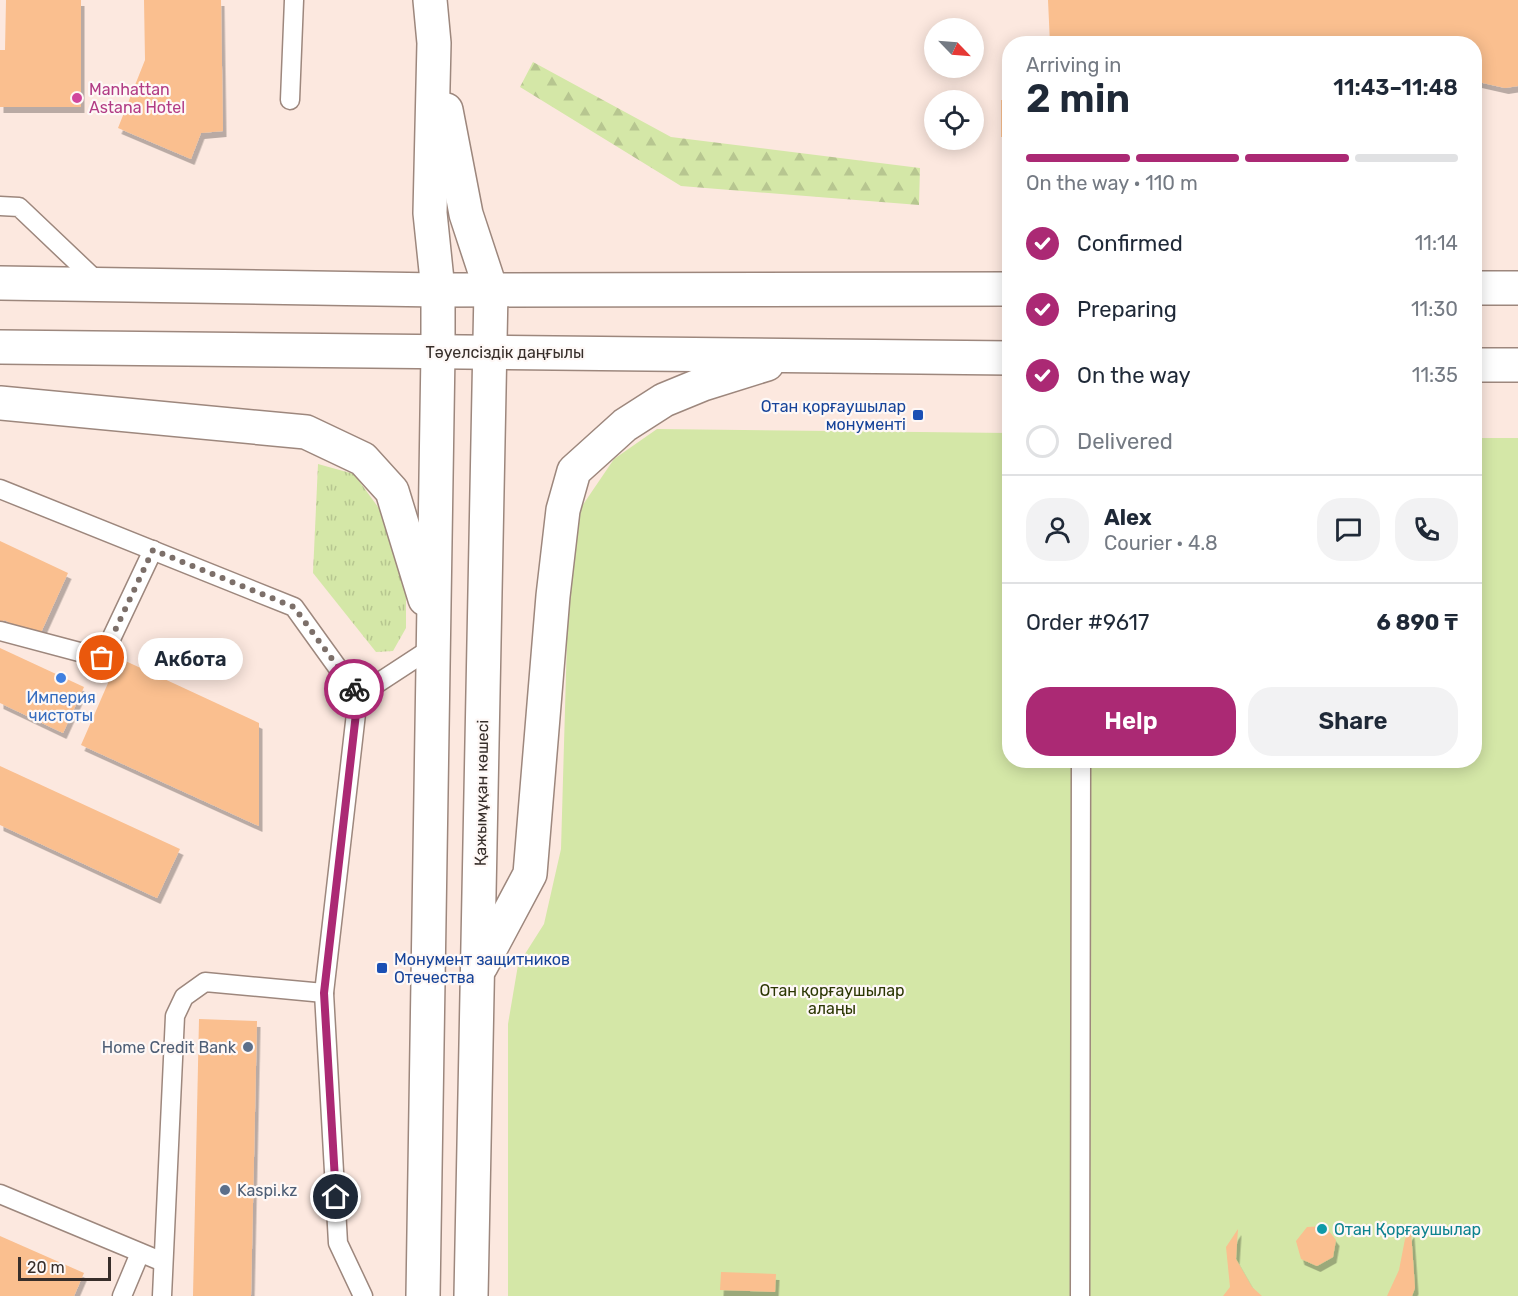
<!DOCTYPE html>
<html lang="en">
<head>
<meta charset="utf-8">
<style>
  :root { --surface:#fff; --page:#f2f2f3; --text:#1f2937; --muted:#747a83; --line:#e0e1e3; --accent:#ab2974 }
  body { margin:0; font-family:Rubik,sans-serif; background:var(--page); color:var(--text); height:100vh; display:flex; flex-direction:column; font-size:22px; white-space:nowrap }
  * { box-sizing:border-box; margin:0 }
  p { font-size:20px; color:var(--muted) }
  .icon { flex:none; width:33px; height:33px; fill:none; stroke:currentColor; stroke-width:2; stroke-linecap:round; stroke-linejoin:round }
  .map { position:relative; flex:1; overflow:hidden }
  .panel { position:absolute; left:1002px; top:36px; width:480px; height:732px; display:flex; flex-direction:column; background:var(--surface); border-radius:24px; box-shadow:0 3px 15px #0003 }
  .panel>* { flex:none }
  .needle { width:39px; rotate:115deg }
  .fabs { position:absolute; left:924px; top:18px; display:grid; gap:12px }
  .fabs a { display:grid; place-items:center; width:60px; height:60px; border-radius:50%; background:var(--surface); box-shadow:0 3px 15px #0003; font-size:30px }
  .scale { position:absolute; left:18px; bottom:15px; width:93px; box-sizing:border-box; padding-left:6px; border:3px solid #372e2a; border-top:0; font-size:16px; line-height:21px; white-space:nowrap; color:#372e2a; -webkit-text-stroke:4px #fef8f6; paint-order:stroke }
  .pin { position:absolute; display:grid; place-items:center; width:51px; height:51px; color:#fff; margin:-26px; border:3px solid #fff; border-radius:50%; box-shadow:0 2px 6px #0007 }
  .courier { position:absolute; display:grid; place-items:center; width:60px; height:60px; margin:-30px; border:4px solid #ab2974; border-radius:50%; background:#fff; color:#222; box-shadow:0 2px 8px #0007 }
  .bubble { position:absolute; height:42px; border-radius:21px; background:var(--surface); box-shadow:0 3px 15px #0003; font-size:20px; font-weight:600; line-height:42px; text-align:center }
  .summary em { font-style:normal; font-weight:600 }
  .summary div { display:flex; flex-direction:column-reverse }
  .summary { display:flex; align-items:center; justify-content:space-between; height:102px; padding:0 24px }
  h1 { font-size:39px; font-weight:600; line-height:45px }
  .bar { display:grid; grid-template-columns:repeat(4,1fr); gap:9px 6px; align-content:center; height:72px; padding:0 24px }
  .bar i { height:8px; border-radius:4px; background:var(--line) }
  .bar .active { background:var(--accent) }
  .bar p { grid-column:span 4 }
  .line { display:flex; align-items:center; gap:15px; padding:0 24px; border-top:2px solid var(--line) }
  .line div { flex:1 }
  .round { display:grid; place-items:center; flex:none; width:63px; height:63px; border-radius:24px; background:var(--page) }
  ol { padding:0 24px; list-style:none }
  li { display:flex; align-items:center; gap:18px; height:66px }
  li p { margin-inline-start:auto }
  li .icon { padding:6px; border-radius:50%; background:var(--accent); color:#fff; stroke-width:4 }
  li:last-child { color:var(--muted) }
  li i { width:33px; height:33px; border:3px solid var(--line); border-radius:50% }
  .action { display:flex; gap:12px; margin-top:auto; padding:12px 24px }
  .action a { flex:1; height:69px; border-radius:24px; background:var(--accent); color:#fff; font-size:24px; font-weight:600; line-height:69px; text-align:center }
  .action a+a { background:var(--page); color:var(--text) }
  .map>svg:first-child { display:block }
</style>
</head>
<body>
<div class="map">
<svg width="1518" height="1296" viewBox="0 0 1518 1296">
  <defs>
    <pattern id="grass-tufts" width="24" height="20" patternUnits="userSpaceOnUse" patternTransform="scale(1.5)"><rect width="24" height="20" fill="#d4e7a7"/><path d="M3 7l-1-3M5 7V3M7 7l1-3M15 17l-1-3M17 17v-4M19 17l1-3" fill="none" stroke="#b7c690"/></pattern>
    <pattern id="forest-firs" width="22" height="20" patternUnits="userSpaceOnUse" patternTransform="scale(1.5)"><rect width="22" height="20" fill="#d4e7a7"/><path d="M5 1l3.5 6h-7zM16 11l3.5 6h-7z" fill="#b7c690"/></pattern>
    <filter id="shadow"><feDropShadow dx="3.5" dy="6" stdDeviation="0" flood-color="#0004"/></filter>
  </defs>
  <rect width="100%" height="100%" fill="#fce8df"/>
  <polygon fill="url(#grass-tufts)" points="318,464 354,474 394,529 406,578 406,628 393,651 376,652 313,573"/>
  <polygon fill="url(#forest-firs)" points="533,62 671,137 920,168 919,205 681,186 520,87"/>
  <polygon fill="#d4e7a7" points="657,429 1009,433 1010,760 1474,760 1475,438 1518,438 1518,1296 508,1296 508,1024 518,965 544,924 561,849 569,569 578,512 614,459"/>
  <g fill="#fabf8f" filter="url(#shadow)">
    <polygon points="6,0 81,0 81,107 0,107 0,50 5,50"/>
    <polygon points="144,0 221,0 223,131 201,133 191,159 118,128 145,60"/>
    <polygon points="1048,0 1518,0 1518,86 1505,88 1474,81 1474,44 1050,44"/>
    <rect x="1001" y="100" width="9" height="37"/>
    <polygon points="0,541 68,573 39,637 4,620 0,628"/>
    <polygon points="0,648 84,687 63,733 0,703"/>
    <polygon points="119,658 259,723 259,826 81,745"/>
    <polygon points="0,766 180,849 157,898 0,825"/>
    <polygon points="199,1019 257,1021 251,1296 193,1296"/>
    <polygon points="1325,1226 1336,1240 1333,1257 1317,1266 1301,1259 1296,1241 1307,1227"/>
    <polygon points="1238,1229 1236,1259 1252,1287 1262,1296 1223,1296 1230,1287 1226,1247"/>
    <polygon points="1411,1231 1415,1288 1412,1296 1387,1296 1399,1270 1405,1239"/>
    <polygon points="0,1236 84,1273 74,1296 0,1296"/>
    <polygon points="721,1272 776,1274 775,1292 720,1290"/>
  </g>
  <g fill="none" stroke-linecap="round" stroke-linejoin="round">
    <defs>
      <g id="lane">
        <polyline points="290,100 294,0"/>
        <polyline points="0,206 19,207 100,284"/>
        <polyline points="0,489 294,607 358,696 324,993 338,1243 363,1296"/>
        <polyline points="0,631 102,658 153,550"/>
        <polyline points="358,696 433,647"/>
        <polyline points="0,1194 163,1262"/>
        <polyline points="122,1296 140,1253"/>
        <polyline points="162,1296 175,1016 184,997 205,982 324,993"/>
        <polyline points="1080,1296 1081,760"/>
      </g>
      <g id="secondary">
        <polyline points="446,110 466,214 491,290 471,1296"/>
        <polyline points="0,283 438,290 1010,289"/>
        <polyline points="1474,288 1518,288"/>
        <polyline points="0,347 1010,358"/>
        <polyline points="1474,365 1518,365"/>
        <polyline points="0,403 306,432 363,459 392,491 425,599"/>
        <polyline points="481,966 530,874 553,596 563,510 574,471 625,425 664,400 703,384 767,364"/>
        <polyline points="423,1296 438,352 438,290 430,213 434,43 430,0"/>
      </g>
    </defs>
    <use href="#lane" stroke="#9d877d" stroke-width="21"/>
    <use href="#secondary" stroke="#9d877d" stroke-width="36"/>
    <use href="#lane" stroke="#fff" stroke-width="18"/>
    <use href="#secondary" stroke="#fff" stroke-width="33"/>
  </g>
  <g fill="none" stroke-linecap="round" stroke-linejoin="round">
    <polyline stroke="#7c6f69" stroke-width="6" stroke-dasharray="0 10.8" points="102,658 153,550 294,607 354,689"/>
    <polyline stroke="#ab2974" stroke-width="8" points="336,1197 324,993 358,696 354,689"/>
  </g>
  <circle fill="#d1479c" stroke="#fef8f6" stroke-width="2" cx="77" cy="98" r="6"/>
  <g fill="#1a4fb4" stroke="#fef8f6" stroke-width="2">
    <rect x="912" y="409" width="12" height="12" rx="3"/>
    <rect x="376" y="962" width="12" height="12" rx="3"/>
  </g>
  <circle fill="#3f7fe0" stroke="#fef8f6" stroke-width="2" cx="61" cy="678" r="6"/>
  <g fill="#5c6f8a" stroke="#fef8f6" stroke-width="2">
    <circle cx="248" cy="1047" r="6"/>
    <circle cx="225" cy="1190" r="6"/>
  </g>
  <circle fill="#0f9aa8" stroke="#fef8f6" stroke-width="2" cx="1322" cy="1229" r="6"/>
  <g text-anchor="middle" stroke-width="4.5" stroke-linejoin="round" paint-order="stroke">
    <g font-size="16" fill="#b23c85" stroke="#fef8f6" text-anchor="start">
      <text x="89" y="95">Manhattan<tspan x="89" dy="18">Astana Hotel</tspan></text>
    </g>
    <g font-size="16" fill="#372e2a" stroke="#fef8f6">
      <text x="505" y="358">Тәуелсіздік даңғылы</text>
      <text transform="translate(481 793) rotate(-89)" y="6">Қажымұқан көшесі</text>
    </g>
    <g font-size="16" fill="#164399" stroke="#fef8f6" text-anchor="end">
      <text x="906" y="412">Отан қорғаушылар<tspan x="906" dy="18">монументі</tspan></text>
      <text x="394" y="965" text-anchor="start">Монумент защитников<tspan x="394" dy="18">Отечества</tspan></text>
    </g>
    <g font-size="16" fill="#366cbe" stroke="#fef8f6">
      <text x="61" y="703">Империя<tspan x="61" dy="18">чистоты</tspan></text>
    </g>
    <g font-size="16" fill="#2c3703" stroke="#fef8f6">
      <text x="832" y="996">Отан қорғаушылар<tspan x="832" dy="18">алаңы</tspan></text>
    </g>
    <g font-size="16" fill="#4e5e75" stroke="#fef8f6" text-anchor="end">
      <text x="236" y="1053">Home Credit Bank</text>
      <text x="237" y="1196" text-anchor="start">Kaspi.kz</text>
    </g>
    <g font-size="16" fill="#0d838f" stroke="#fef8f6" text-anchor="start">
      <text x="1334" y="1235">Отан Қорғаушылар</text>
    </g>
  </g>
</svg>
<div class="fabs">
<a><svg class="needle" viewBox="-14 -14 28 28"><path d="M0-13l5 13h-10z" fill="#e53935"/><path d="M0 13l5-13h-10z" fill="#747a83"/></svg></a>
<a><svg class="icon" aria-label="locate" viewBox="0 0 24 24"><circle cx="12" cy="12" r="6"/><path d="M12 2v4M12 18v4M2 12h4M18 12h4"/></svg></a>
</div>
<div class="scale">20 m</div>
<div class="pin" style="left:102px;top:658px;background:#ea580c"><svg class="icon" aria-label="bag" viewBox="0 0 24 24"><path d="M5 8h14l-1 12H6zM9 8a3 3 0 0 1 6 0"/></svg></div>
<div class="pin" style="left:336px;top:1197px;background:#1f2937"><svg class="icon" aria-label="home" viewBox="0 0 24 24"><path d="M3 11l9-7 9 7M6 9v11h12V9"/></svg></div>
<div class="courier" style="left:354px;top:689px"><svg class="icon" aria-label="bike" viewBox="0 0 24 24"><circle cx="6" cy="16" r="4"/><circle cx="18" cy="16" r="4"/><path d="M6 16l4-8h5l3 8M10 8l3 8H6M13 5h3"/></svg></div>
<div class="bubble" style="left:138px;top:638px;width:105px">Акбота</div>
<section class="panel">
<div class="summary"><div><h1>2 min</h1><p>Arriving in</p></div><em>11:43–11:48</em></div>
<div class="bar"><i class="active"></i><i class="active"></i><i class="active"></i><i></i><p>On the way · 110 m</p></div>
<ol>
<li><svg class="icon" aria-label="check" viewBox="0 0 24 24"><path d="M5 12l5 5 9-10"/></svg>Confirmed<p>11:14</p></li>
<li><svg class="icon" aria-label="check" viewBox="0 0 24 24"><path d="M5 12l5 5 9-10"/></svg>Preparing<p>11:30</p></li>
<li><svg class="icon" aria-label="check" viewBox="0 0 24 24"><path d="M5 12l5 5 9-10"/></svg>On the way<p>11:35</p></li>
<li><i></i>Delivered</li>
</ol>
<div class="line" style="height:108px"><a class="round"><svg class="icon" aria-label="person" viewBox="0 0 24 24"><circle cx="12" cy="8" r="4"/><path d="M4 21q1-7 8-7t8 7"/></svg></a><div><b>Alex</b><p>Courier · 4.8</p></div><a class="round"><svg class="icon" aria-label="chat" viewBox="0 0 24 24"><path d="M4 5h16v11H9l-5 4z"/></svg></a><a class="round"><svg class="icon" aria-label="phone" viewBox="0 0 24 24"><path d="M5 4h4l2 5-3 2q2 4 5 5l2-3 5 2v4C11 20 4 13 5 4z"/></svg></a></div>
<div class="line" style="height:78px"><div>Order #9617</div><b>6 890 ₸</b></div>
<div class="action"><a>Help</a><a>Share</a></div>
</section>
</div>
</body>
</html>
